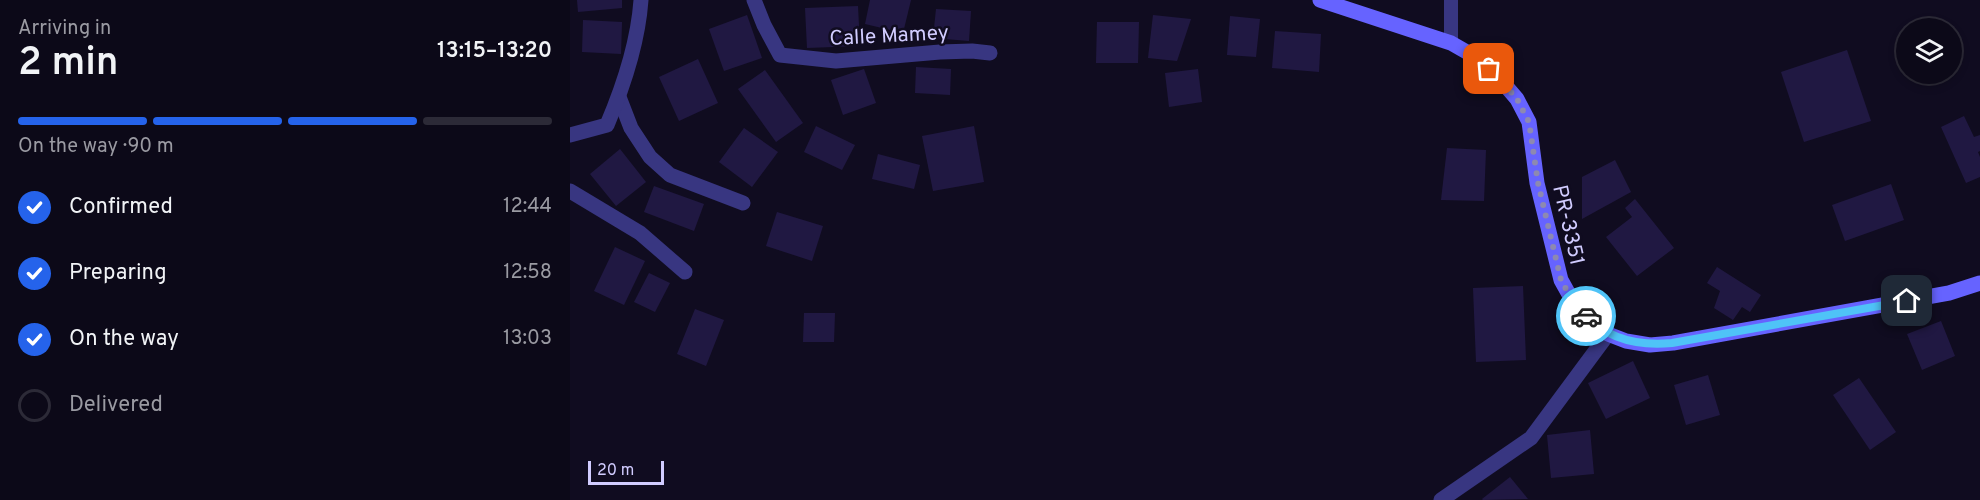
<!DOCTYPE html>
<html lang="en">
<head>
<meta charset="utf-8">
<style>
  :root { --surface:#0c0918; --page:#151221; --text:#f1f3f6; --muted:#9a9aa2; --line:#2c2a37; --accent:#2563eb }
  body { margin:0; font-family:Overpass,sans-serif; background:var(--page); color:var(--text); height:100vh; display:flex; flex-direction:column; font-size:22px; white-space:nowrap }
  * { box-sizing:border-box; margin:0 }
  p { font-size:20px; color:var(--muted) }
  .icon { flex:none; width:33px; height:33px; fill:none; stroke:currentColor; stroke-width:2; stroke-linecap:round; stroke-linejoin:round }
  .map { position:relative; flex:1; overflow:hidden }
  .sheet { display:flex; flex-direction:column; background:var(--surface); width:570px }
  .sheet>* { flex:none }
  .buttons { position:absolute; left:1326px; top:18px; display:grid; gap:12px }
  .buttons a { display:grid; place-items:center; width:66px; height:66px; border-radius:50%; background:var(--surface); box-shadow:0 3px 9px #0003,0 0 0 2px var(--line); font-size:30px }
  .scale { position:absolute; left:18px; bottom:15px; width:76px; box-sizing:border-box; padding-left:6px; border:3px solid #d1ccff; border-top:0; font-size:16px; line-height:21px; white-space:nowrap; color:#d1ccff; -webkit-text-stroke:4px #100c20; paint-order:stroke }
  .pin { position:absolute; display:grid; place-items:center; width:51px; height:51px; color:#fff; margin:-26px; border-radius:12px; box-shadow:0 3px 9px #0006 }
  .courier { position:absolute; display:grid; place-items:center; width:60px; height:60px; margin:-30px; border:4px solid #4fc3f7; border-radius:50%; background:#fff; color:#222; box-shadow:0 2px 8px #0007 }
  .summary em { font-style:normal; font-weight:600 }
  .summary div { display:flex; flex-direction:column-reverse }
  .summary { display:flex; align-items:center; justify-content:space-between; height:102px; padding:0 18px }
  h1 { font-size:39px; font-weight:600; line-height:45px }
  .bar { display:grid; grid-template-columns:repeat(4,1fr); gap:9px 6px; align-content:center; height:72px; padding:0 18px }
  .bar i { height:8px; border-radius:4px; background:var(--line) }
  .bar .active { background:var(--accent) }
  .bar p { grid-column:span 4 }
  ol { padding:0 18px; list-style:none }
  li { display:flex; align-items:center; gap:18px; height:66px }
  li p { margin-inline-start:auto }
  li .icon { padding:6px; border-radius:50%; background:var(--accent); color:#fff; stroke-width:4 }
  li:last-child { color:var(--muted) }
  li i { width:33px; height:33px; border:3px solid var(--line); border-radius:50% }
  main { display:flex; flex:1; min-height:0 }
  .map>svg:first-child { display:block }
</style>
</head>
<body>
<main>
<section class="sheet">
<div class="summary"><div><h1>2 min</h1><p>Arriving in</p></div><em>13:15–13:20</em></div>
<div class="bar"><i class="active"></i><i class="active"></i><i class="active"></i><i></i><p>On the way · 90 m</p></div>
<ol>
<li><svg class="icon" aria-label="check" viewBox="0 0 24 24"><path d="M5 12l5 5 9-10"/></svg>Confirmed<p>12:44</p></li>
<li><svg class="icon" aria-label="check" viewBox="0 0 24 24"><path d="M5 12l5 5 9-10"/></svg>Preparing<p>12:58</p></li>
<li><svg class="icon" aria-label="check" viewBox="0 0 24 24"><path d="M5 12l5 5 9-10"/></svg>On the way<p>13:03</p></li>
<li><i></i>Delivered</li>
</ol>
</section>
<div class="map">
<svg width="1410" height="500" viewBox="0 0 1410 500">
  <rect width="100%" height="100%" fill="#100c20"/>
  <g fill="#201842">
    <polygon points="7,0 52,0 52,8 8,12"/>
    <polygon points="300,0 341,0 333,33 295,24"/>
    <polygon points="288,6 290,46 237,48 235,8"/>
    <polygon points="366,9 401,11 399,41 363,38"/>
    <polygon points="177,15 192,58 154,71 139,29"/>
    <polygon points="583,15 621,19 607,61 578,58"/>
    <polygon points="660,16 690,19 686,57 657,55"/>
    <polygon points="13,20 52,22 51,54 12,52"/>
    <polygon points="527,22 569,22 568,63 526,63"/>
    <polygon points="705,31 751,34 749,72 702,68"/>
    <polygon points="1277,50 1301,121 1234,142 1211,72"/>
    <polygon points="128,59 148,103 109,121 89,77"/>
    <polygon points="346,67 381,69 380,95 345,93"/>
    <polygon points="294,69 306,103 273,115 261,80"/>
    <polygon points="628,69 632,102 599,107 595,73"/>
    <polygon points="195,70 233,123 206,142 168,89"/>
    <polygon points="1394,116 1404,137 1410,135 1410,151 1408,152 1410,157 1410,177 1396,183 1371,127"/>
    <polygon points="246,126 285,145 272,170 234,152"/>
    <polygon points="404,126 414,182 363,191 352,136"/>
    <polygon points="174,128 208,152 182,187 149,162"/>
    <polygon points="877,148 916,150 914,201 871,200"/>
    <polygon points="50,149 76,182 46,206 20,174"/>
    <polygon points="308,154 350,165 344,189 302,179"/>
    <polygon points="1045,160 1061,192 1012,219 1012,177"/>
    <polygon points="1321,184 1334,220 1275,241 1262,205"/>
    <polygon points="84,186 134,204 124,231 74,212"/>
    <polygon points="1065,199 1104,248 1067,276 1036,237 1062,217 1055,208"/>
    <polygon points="207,212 253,226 242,261 196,246"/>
    <polygon points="45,247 75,261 54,305 24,291"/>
    <polygon points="1147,267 1191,295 1180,312 1172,307 1163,320 1144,308 1150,291 1137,283"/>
    <polygon points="79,273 100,283 85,312 64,302"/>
    <polygon points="953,286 956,360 906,362 903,288"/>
    <polygon points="125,309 154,320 136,366 107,354"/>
    <polygon points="234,313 265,313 264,342 233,342"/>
    <polygon points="1371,321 1385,356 1352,370 1337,334"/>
    <polygon points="1063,361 1080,398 1036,419 1018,383"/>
    <polygon points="1138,375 1150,415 1116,425 1104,385"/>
    <polygon points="1289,378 1326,432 1300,450 1263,395"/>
    <polygon points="1020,430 1024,474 981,478 977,435"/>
    <polygon points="940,477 958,499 913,500 912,499"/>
  </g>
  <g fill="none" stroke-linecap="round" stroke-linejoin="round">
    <polyline stroke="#383681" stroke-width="14" points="881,0 881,43"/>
    <g stroke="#383681" stroke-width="15">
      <polyline points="184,0 194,25 210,55 266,61 370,52 402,51 420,53"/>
      <polyline points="49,97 61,128 80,157 100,175 173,203"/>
      <path d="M 0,135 L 37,125 C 54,85 68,43 71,0"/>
      <polyline points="0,191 70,233 115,272"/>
      <polyline points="871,500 961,438 1038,334"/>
    </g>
    <polyline stroke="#6663ff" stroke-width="15" points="750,0 881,43 909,59 929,78 947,99 959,122 967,183 991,280 1006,307 1023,323 1038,334 1056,341 1080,345 1103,343 1379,293 1410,283"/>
  </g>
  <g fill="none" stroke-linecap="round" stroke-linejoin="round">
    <polyline stroke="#8d89b1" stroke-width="6" stroke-dasharray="0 10.8" points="919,69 929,78 947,99 959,122 968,183 991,280 1006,307 1016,316"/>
    <path stroke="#4fc3f7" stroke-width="8" d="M 1016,316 C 1039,340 1070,346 1102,343 L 1337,301"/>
  </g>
  <g text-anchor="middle" stroke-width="5" stroke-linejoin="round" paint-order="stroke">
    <g font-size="21" fill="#d1ccff" stroke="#100c20">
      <text transform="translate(319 35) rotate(-3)" y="7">Calle Mamey</text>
      <text transform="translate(999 225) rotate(77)" y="7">PR-3351</text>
    </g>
  </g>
</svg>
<div class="buttons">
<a><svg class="icon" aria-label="layers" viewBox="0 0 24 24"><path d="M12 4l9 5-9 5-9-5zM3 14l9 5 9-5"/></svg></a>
</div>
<div class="scale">20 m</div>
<div class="pin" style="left:919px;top:69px;background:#ea580c"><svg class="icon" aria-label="bag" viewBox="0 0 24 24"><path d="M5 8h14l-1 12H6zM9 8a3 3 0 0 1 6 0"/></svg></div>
<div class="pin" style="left:1337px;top:301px;background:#1f2937"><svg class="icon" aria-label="home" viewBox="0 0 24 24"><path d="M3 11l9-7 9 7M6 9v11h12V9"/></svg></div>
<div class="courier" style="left:1016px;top:316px"><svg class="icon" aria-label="car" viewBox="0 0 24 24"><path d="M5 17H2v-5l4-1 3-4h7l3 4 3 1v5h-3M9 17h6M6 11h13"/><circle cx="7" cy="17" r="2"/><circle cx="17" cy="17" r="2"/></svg></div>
</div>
</main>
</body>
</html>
